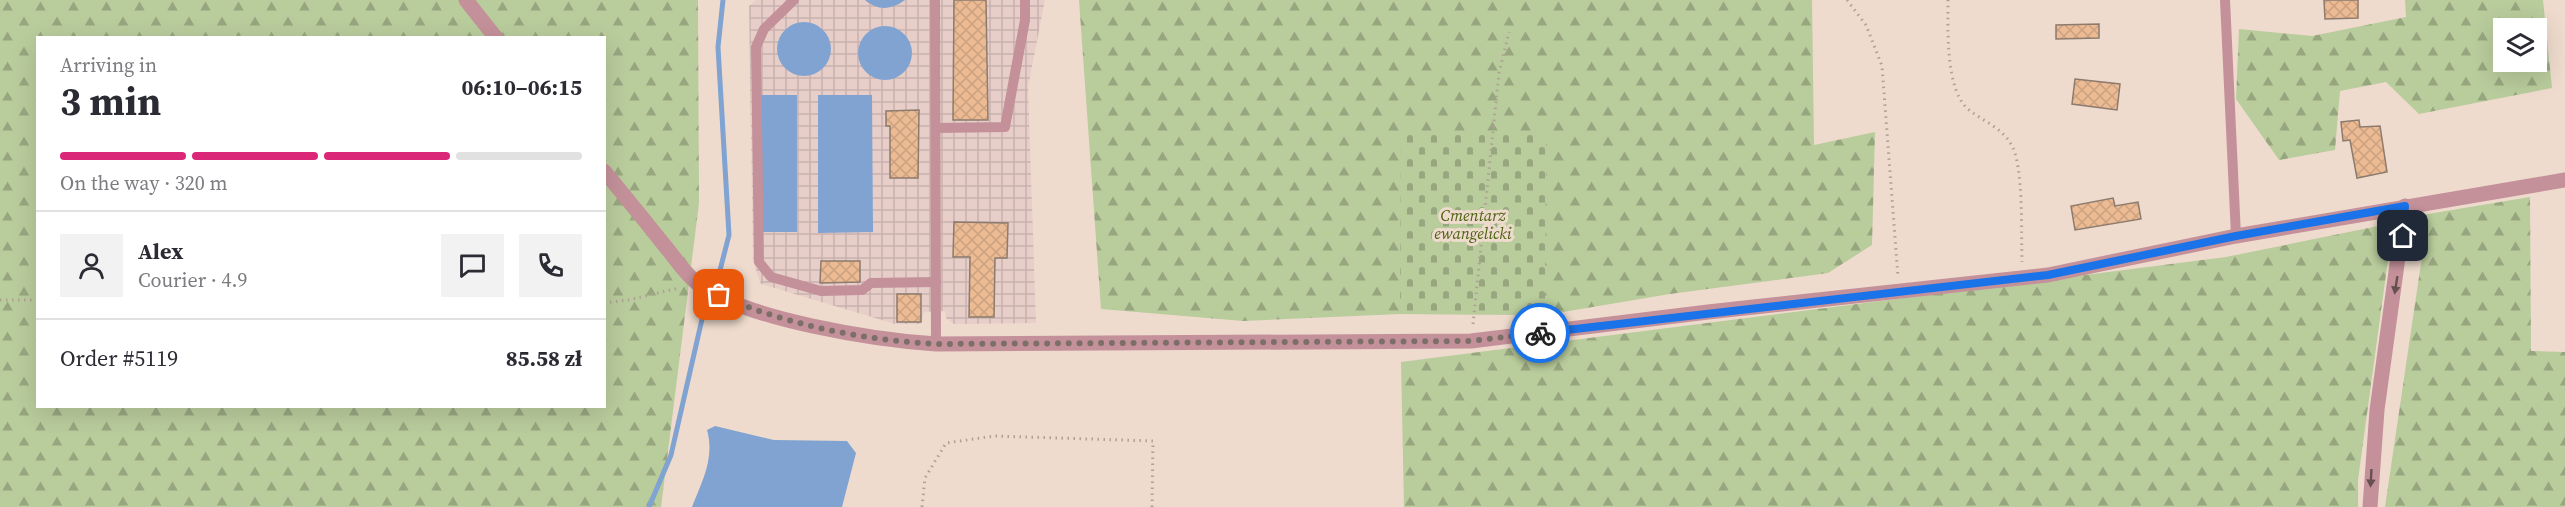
<!DOCTYPE html>
<html lang="en">
<head>
<meta charset="utf-8">
<style>
  :root { --surface:#fff; --page:#f2f2f3; --text:#2b2b33; --muted:#7c7c81; --line:#e1e1e2; --accent:#db2777 }
  body { margin:0; font-family:"Source Serif 4",serif; background:var(--page); color:var(--text); height:100vh; display:flex; flex-direction:column; font-size:22px; white-space:nowrap }
  * { box-sizing:border-box; margin:0 }
  p { font-size:20px; color:var(--muted) }
  .icon { flex:none; width:33px; height:33px; fill:none; stroke:currentColor; stroke-width:2; stroke-linecap:round; stroke-linejoin:round }
  .map { position:relative; flex:1; overflow:hidden }
  .panel { position:absolute; left:36px; top:36px; width:570px; height:372px; display:flex; flex-direction:column; background:var(--surface); border-radius:0px; box-shadow:0 6px 24px #0002 }
  .panel>* { flex:none }
  .tools { position:absolute; left:2493px; top:18px; display:grid; gap:12px }
  .tools a { display:grid; place-items:center; width:54px; height:54px; border-radius:0px; background:var(--surface); box-shadow:0 6px 24px #0002; font-size:30px }
  .pin { position:absolute; display:grid; place-items:center; width:51px; height:51px; color:#fff; margin:-26px; border-radius:12px; box-shadow:0 3px 9px #0006 }
  .courier { position:absolute; display:grid; place-items:center; width:60px; height:60px; margin:-30px; border:4px solid #1a73e8; border-radius:50%; background:#fff; color:#222; box-shadow:0 2px 8px #0007 }
  .headline em { font-style:normal; font-weight:700 }
  .headline div { display:flex; flex-direction:column-reverse }
  .headline { display:flex; align-items:center; justify-content:space-between; height:102px; padding:0 24px }
  h1 { font-size:39px; font-weight:700; line-height:45px }
  .bar { display:grid; grid-template-columns:repeat(4,1fr); gap:9px 6px; align-content:center; height:72px; padding:0 24px }
  .bar i { height:8px; border-radius:4px; background:var(--line) }
  .bar .selected { background:var(--accent) }
  .bar p { grid-column:span 4 }
  .line { display:flex; align-items:center; gap:15px; padding:0 24px; border-top:2px solid var(--line) }
  .line div { flex:1 }
  .round { display:grid; place-items:center; flex:none; width:63px; height:63px; border-radius:0px; background:var(--page) }
  .map>svg:first-child { display:block }
</style>
</head>
<body>
<div class="map">
<svg width="2565" height="507" viewBox="0 0 2565 507">
  <defs>
    <pattern id="industrial-grid" width="8" height="8" patternUnits="userSpaceOnUse" patternTransform="scale(1.5)"><rect width="8" height="8" fill="#e8cec9"/><path d="M0 4h8M4 0v8" fill="none" stroke="#c8b2ad"/></pattern>
    <pattern id="forest-firs" width="22" height="20" patternUnits="userSpaceOnUse" patternTransform="scale(1.5)"><rect width="22" height="20" fill="#b9cc9c"/><path d="M5 1l3.5 6h-7zM16 11l3.5 6h-7z" fill="#98a680"/></pattern>
    <pattern id="cemetery-stones" width="16" height="16" patternUnits="userSpaceOnUse" patternTransform="scale(1.5)"><rect width="16" height="16" fill="#b9cc9c"/><path d="M2 7V4a2 2 0 0 1 4 0v3zM10 15v-3a2 2 0 0 1 4 0v3z" fill="#98a680"/></pattern>
    <pattern id="building-cross-hatch" width="8" height="8" patternUnits="userSpaceOnUse" patternTransform="scale(1.5)"><rect width="8" height="8" fill="#ecbb93"/><path d="M0 0l8 8M0 8l8-8" fill="none" stroke="#cba17f"/></pattern>
  </defs>
  <rect width="100%" height="100%" fill="#eedbcd"/>
  <polygon fill="url(#industrial-grid)" points="756,0 1045,0 1028,87 1036,323 954,324 946,318 945,311 924,312 920,324 895,324 761,284 753,262 749,6"/>
  <g fill="url(#forest-firs)" fill-rule="evenodd">
    <path d="M 0,0 L 698,0 L 699,203 L 661,507 L 0,507 ZM 38,38 L 604,38 L 604,406 L 38,406 Z"/>
    <polygon points="1079,0 1812,0 1814,145 1875,132 1872,245 1828,273 1670,294 1545,315 1400,314 1243,321 1101,309"/>
    <path d="M 2405,0 L 2543,0 L 2552,88 L 2419,114 L 2386,82 L 2340,91 L 2335,150 L 2279,160 L 2236,99 L 2239,29 L 2312,36 L 2406,17 ZM 2504,28 L 2536,28 L 2536,62 L 2504,62 Z"/>
    <polygon points="2530,197 2531,351 2565,352 2565,507 2385,507 2424,243 2422,215"/>
    <polygon points="2393,223 2358,480 2358,507 1404,507 1401,362 2226,257"/>
  </g>
  <polygon fill="url(#cemetery-stones)" points="1401,133 1546,134 1545,315 1400,314"/>
  <g fill="#80a3d1">
    <path d="M 865,0 L 905,0 C 891,10 878,11 865,0 Z"/>
    <circle cx="804" cy="49" r="27"/>
    <circle cx="885" cy="53" r="27"/>
    <rect x="760" y="95" width="37" height="137"/>
    <polygon points="818,95 872,95 873,232 818,233"/>
    <path d="M 715,426 L 774,440 L 847,441 L 856,453 L 842,507 L 692,507 C 702,481 715,458 707,430 Z"/>
  </g>
  <g fill="none" stroke-linecap="round" stroke-linejoin="round">
    <g stroke="#80a3d1" stroke-width="5">
      <polyline points="717,282 729,235 718,47 723,0"/>
      <polyline points="649,507 671,455 705,306"/>
    </g>
  </g>
  <g fill="url(#building-cross-hatch)" stroke="#8c7b6e" stroke-width="1.5">
    <polygon points="954,0 986,0 988,120 953,120"/>
    <polygon points="2324,0 2358,0 2358,18 2325,19"/>
    <polygon points="2099,24 2099,38 2056,39 2056,25"/>
    <polygon points="2075,79 2120,84 2117,110 2072,104"/>
    <polygon points="919,110 918,178 890,178 890,126 886,126 886,111"/>
    <polygon points="2359,120 2360,127 2380,126 2387,172 2357,178 2350,140 2343,141 2341,122"/>
    <polygon points="2113,198 2115,206 2138,202 2141,219 2075,230 2071,206"/>
    <polygon points="954,222 1008,223 1007,258 995,258 994,317 969,317 970,257 953,257"/>
    <polygon points="821,261 860,261 860,282 820,283"/>
    <rect x="897" y="294" width="24" height="28"/>
  </g>
  <g fill="none" stroke-linecap="round" stroke-linejoin="round">
    <g stroke="#afa095" stroke-width="3" stroke-dasharray="1.5 4.5" stroke-linecap="butt">
      <polyline points="1847,0 1866,25 1882,66 1898,277"/>
      <path d="M 1948,0 C 1948,28 1945,91 1969,110 C 1983,121 2002,128 2011,144 C 2024,164 2021,236 2022,262"/>
      <polyline points="0,300 38,300"/>
      <polyline points="604,303 628,300 679,288"/>
      <polyline points="1473,324 1499,73 1509,32"/>
      <polyline points="922,507 925,478 946,443 994,436 1153,441 1152,507"/>
    </g>
    <g stroke="#c4919a" stroke-width="10">
      <polyline points="794,0 764,29 756,47 759,262 771,277 821,291 862,290 871,283 936,282"/>
      <polyline points="935,0 936,344"/>
      <polyline points="2225,0 2236,236"/>
      <polyline points="936,128 1005,127 1025,20 1025,0"/>
    </g>
    <g stroke="#c4919a" stroke-width="15">
      <polyline points="466,0 496,38"/>
      <path d="M 604,171 C 625,196 645,221 665,246 C 675,258 685,274 698,284 C 746,320 876,340 936,344 L 1471,341 L 1708,312 L 2048,275 L 2236,236 L 2565,180"/>
      <polyline points="2370,507 2377,410 2405,206"/>
    </g>
  </g>
  <defs><path id="oneway-solid" d="M-6-.8H1V-3.2L6.5 0L1 3.2V.8H-6Z" transform="scale(1.5)"/></defs>
  <g fill="#665150">
    <use href="#oneway-solid" transform="translate(2396 285) rotate(99)"/>
    <use href="#oneway-solid" transform="translate(2371 478) rotate(93)"/>
  </g>
  <g fill="none" stroke-linecap="round" stroke-linejoin="round">
    <path stroke="#7b6f67" stroke-width="6" stroke-dasharray="0 10.8" d="M 719,295 C 785,325 864,340 936,344 L 1471,341 L 1540,333"/>
    <polyline stroke="#1a73e8" stroke-width="8" points="1540,333 2048,275 2236,236 2405,206 2403,236"/>
  </g>
  <g text-anchor="middle" stroke-width="6" stroke-linejoin="round" paint-order="stroke">
    <g font-size="16" font-style="italic" fill="#4a6210" stroke="#eedbcd">
      <text x="1473" y="221">Cmentarz<tspan x="1473" dy="18">ewangelicki</tspan></text>
    </g>
  </g>
</svg>
<div class="tools">
<a><svg class="icon" aria-label="layers" viewBox="0 0 24 24"><path d="M12 4l9 5-9 5-9-5zM3 14l9 5 9-5"/></svg></a>
</div>
<div class="pin" style="left:719px;top:295px;background:#ea580c"><svg class="icon" aria-label="bag" viewBox="0 0 24 24"><path d="M5 8h14l-1 12H6zM9 8a3 3 0 0 1 6 0"/></svg></div>
<div class="pin" style="left:2403px;top:236px;background:#1f2937"><svg class="icon" aria-label="home" viewBox="0 0 24 24"><path d="M3 11l9-7 9 7M6 9v11h12V9"/></svg></div>
<div class="courier" style="left:1540px;top:333px"><svg class="icon" aria-label="bike" viewBox="0 0 24 24"><circle cx="6" cy="16" r="4"/><circle cx="18" cy="16" r="4"/><path d="M6 16l4-8h5l3 8M10 8l3 8H6M13 5h3"/></svg></div>
<section class="panel">
<div class="headline"><div><h1>3 min</h1><p>Arriving in</p></div><em>06:10–06:15</em></div>
<div class="bar"><i class="selected"></i><i class="selected"></i><i class="selected"></i><i></i><p>On the way · 320 m</p></div>
<div class="line" style="height:108px"><a class="round"><svg class="icon" aria-label="person" viewBox="0 0 24 24"><circle cx="12" cy="8" r="4"/><path d="M4 21q1-7 8-7t8 7"/></svg></a><div><b>Alex</b><p>Courier · 4.9</p></div><a class="round"><svg class="icon" aria-label="chat" viewBox="0 0 24 24"><path d="M4 5h16v11H9l-5 4z"/></svg></a><a class="round"><svg class="icon" aria-label="phone" viewBox="0 0 24 24"><path d="M5 4h4l2 5-3 2q2 4 5 5l2-3 5 2v4C11 20 4 13 5 4z"/></svg></a></div>
<div class="line" style="height:78px"><div>Order #5119</div><b>85.58 zł</b></div>
</section>
</div>
</body>
</html>
